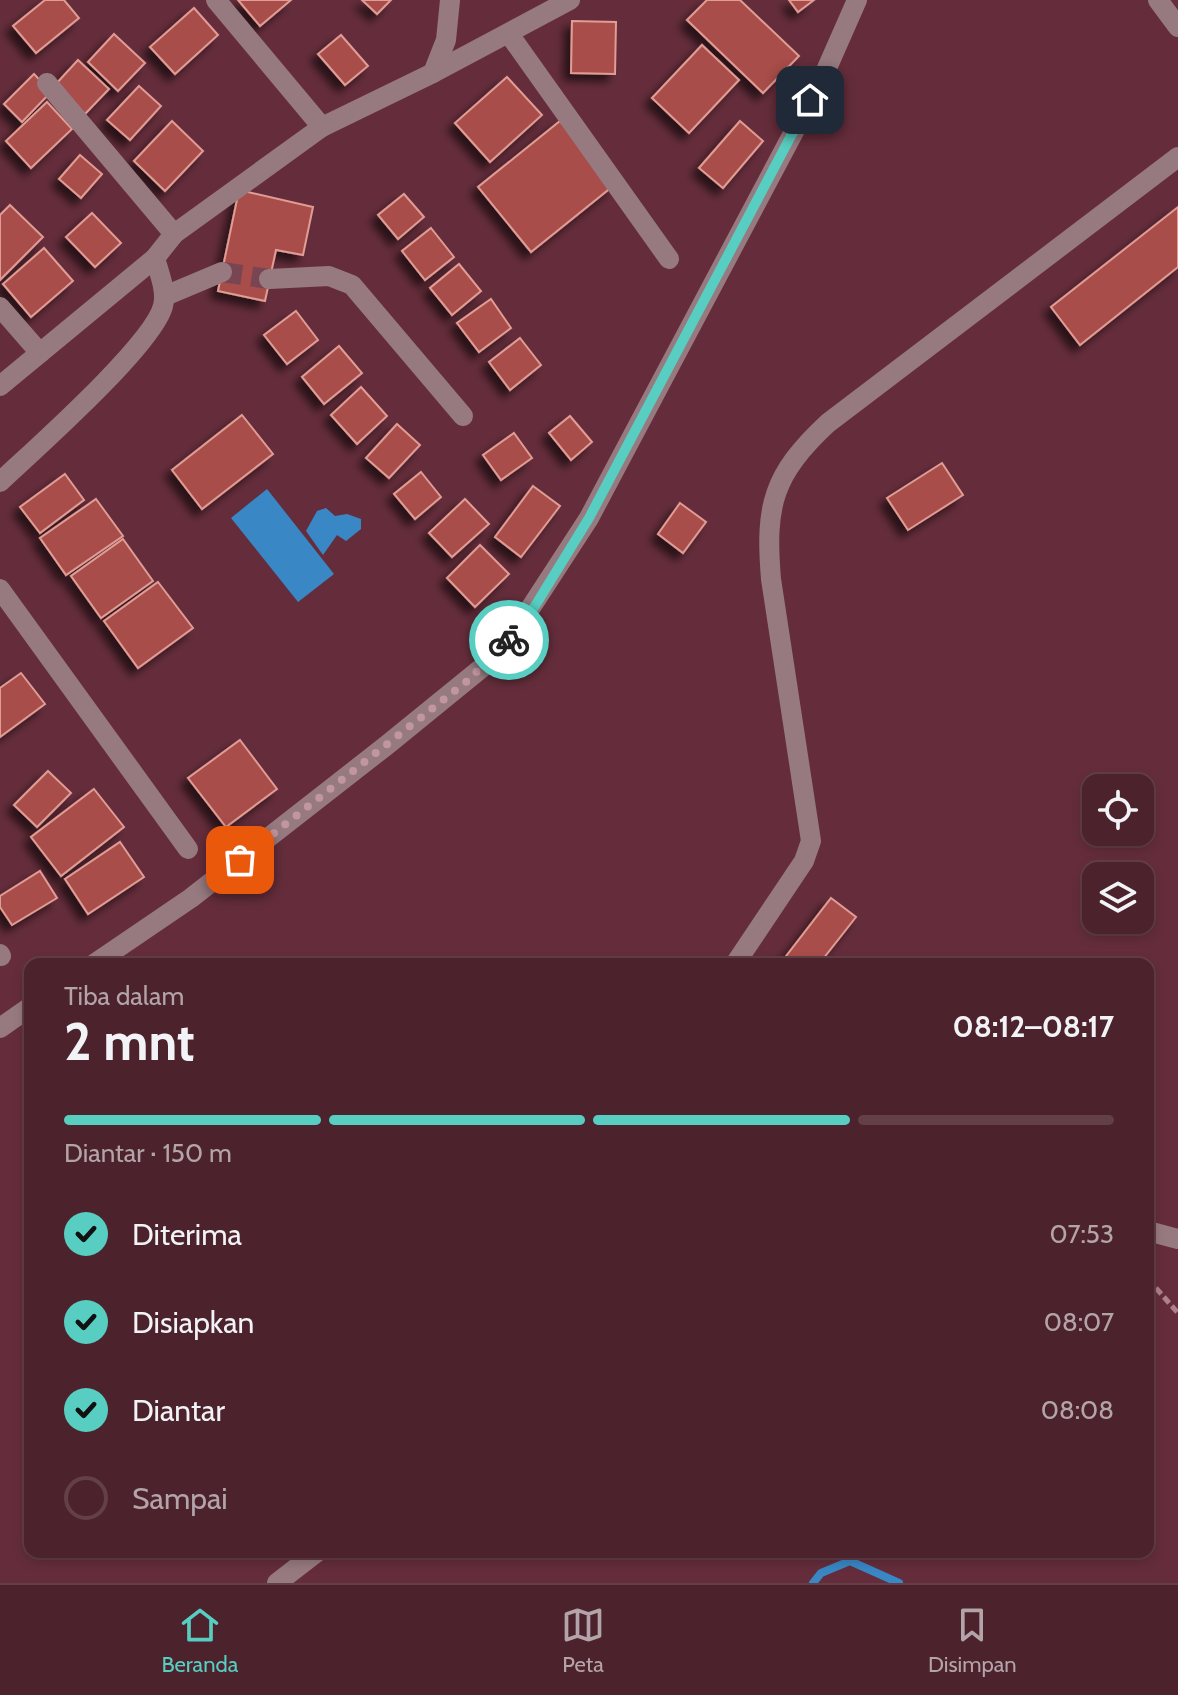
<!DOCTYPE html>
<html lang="id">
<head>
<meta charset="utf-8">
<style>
  :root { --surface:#4c222c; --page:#562f38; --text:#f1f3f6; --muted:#b2a4a9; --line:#633f48; --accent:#57cec1 }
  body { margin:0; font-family:Cabin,sans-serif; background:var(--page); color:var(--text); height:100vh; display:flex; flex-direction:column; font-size:30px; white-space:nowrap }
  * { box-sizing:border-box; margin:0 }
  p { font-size:26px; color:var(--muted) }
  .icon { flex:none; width:44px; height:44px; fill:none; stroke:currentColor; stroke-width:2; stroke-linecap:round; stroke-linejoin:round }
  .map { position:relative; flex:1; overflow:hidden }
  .details { position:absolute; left:24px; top:958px; width:1130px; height:600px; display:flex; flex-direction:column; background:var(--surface); border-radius:16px; box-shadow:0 4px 12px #0003,0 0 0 2px var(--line) }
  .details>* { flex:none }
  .buttons { position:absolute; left:1082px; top:774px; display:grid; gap:16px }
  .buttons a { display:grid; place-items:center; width:72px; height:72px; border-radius:16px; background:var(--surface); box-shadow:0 4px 12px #0003,0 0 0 2px var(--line); font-size:40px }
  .pin { position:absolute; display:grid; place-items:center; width:68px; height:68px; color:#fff; margin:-34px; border-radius:16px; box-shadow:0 4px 12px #0006 }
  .courier { position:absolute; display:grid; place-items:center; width:80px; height:80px; margin:-40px; border:6px solid #57cec1; border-radius:50%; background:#fff; color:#222; box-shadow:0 2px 10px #0007 }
  .head em { font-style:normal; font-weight:700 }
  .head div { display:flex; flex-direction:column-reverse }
  .head { display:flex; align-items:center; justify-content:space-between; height:136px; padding:0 40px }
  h1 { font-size:52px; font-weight:700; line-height:60px }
  .bar { display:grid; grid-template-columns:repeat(4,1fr); gap:12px 8px; align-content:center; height:96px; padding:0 40px }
  .bar i { height:10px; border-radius:6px; background:var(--line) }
  .bar .selected { background:var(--accent) }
  .bar p { grid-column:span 4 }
  ol { padding:0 40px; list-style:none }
  li { display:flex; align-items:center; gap:24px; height:88px }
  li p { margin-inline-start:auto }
  li .icon { padding:8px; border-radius:50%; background:var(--accent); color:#111; stroke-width:4 }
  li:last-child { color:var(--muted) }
  li i { width:44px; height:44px; border:4px solid var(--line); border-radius:50% }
  .tab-bar { display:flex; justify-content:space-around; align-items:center; height:112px; border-top:2px solid var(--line); background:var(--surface); font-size:22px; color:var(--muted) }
  .tab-bar a { display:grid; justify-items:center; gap:4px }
  .tab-bar .selected { color:var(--accent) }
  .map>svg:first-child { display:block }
</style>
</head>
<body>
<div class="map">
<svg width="1178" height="1583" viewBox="0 0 1178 1583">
  <defs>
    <filter id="shadow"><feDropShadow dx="-7" dy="7" stdDeviation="4" flood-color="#0009"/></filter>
  </defs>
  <rect width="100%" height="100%" fill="#652d3b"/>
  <g fill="#3987c4">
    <polygon points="267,489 334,574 298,602 231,518"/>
    <polygon points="326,508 335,516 347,514 361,519 361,529 346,541 337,535 323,555 306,531 317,511"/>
  </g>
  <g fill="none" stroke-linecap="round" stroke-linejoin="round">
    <polyline stroke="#3987c4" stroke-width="8" points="813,1583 821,1573 850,1561 899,1583"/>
  </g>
  <g fill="#a84e48" stroke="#e09c95" stroke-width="2" filter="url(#shadow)">
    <polygon points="45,0 64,0 79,18 36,53 13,26"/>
    <polygon points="238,0 291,0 260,26"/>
    <polygon points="362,0 391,0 377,14"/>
    <polygon points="707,0 740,0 799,56 763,93 687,20"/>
    <polygon points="789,0 814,0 798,12"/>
    <polygon points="194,8 218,35 175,74 150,47"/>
    <polygon points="572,21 616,22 615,74 571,73"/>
    <polygon points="114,34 145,63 118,91 88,62"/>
    <polygon points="341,35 368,66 345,85 318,54"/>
    <polygon points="702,45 739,80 689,133 652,98"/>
    <polygon points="78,60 109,89 85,114 55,85"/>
    <polygon points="34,74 51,92 22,122 4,104"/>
    <polygon points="507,77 542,115 490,162 455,123"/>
    <polygon points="139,86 161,106 130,140 107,120"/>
    <polygon points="47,102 72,129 31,168 6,141"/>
    <polygon points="172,121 203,151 165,191 134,161"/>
    <polygon points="560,121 613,186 531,252 478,187"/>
    <polygon points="740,121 763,141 723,188 699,168"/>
    <polygon points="80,155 102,174 81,198 59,179"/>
    <polygon points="239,190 313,207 303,255 276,250 265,301 218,291"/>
    <polygon points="404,194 424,217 398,239 378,215"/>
    <polygon points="10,205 43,237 0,280 0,215"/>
    <polygon points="1178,207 1178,267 1080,345 1051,307"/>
    <polygon points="92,213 121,243 95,267 66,237"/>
    <polygon points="431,228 454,257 425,280 402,251"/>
    <polygon points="44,248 73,281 31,317 3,284"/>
    <polygon points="459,264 481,291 452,315 430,288"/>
    <polygon points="491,299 511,328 479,352 457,323"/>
    <polygon points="296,311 318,340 287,364 264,335"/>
    <polygon points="520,338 541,365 510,390 489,362"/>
    <polygon points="339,346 362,373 324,404 302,377"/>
    <polygon points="361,387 387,416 357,444 331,415"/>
    <polygon points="242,415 273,454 202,509 172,470"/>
    <polygon points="570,416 592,442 571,460 549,433"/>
    <polygon points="397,424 420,445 389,478 366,458"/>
    <polygon points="514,433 532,458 501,480 483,455"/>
    <polygon points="942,463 963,495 908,530 887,498"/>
    <polygon points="421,472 441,497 415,519 394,494"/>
    <polygon points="65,474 84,500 40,533 20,507"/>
    <polygon points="533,486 560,506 521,557 495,537"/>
    <polygon points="96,499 123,536 66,575 40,538"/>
    <polygon points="465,499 489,524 452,557 429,533"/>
    <polygon points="680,503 706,522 683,553 658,534"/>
    <polygon points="123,539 153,581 101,618 71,576"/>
    <polygon points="480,545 509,574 475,607 447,578"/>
    <polygon points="158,582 193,628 138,668 104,621"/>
    <polygon points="21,673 45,704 0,737 0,688"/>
    <polygon points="240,740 277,789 226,827 188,778"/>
    <polygon points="48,771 71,793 37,827 14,805"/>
    <polygon points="94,789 124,827 61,876 31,837"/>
    <polygon points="120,842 144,877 88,914 65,879"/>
    <polygon points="40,871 57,898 12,925 0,907 0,896"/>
    <polygon points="831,898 856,917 819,964 780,964"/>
  </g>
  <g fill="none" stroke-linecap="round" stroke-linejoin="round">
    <polyline stroke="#7a4552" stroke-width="20" stroke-dasharray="20 10" stroke-linecap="butt" points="222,272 269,279"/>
    <polyline stroke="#ae808a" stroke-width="5" stroke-dasharray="8 4" stroke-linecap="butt" points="1148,1279 1178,1313"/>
    <g stroke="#977a7f" stroke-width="20">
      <polyline points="216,0 322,127"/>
      <polyline points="1158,0 1178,27"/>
      <polyline points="509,34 669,259"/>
      <polyline points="433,73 570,0"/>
      <polyline points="47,83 174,234"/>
      <polyline points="269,279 329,276 352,285 463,416"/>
      <polyline points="165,296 222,272"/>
      <polyline points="0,307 40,353"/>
      <polyline points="0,386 155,258 174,234 322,127 433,73 446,40 450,0"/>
      <path d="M 0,482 C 34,450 153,345 163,306 C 167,291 159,273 155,258"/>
      <polyline points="0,589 188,849"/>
      <polyline points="0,954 1,956"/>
      <polyline points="94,964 191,898 387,745 489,662 511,638 589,518 824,75 857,0"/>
      <path d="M 735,964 L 804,861 L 811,841 L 771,579 C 765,506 772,475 828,423 L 1178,157"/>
      <polyline points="0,1028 30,1007"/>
      <polyline points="1148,1231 1178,1239"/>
      <polyline points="277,1583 317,1552"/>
    </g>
  </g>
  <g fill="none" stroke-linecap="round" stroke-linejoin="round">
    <polyline stroke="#c196a0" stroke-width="8" stroke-dasharray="0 14.4" points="240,860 466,682 509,640"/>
    <polyline stroke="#57cec1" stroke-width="10" points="509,640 535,606 589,518 810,100"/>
  </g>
</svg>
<div class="buttons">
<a><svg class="icon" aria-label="locate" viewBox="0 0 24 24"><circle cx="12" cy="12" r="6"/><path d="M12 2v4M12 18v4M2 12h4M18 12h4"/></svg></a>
<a><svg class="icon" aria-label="layers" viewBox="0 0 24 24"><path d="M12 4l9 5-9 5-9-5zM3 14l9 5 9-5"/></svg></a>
</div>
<div class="pin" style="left:240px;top:860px;background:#ea580c"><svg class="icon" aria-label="bag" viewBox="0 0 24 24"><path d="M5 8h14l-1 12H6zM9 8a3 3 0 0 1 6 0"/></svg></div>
<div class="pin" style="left:810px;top:100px;background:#1f2937"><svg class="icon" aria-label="home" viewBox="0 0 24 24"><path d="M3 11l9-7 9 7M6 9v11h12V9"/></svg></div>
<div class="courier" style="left:509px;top:640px"><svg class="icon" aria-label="bike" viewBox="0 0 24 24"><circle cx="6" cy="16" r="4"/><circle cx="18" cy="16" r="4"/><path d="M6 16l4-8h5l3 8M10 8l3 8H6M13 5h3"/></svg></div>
<section class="details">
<div class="head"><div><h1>2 mnt</h1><p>Tiba dalam</p></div><em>08:12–08:17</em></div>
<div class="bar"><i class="selected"></i><i class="selected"></i><i class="selected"></i><i></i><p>Diantar · 150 m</p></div>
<ol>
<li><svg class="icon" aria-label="check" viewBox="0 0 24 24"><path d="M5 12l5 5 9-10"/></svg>Diterima<p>07:53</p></li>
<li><svg class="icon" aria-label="check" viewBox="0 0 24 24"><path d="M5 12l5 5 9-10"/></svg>Disiapkan<p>08:07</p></li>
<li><svg class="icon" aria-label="check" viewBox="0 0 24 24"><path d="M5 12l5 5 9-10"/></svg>Diantar<p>08:08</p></li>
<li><i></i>Sampai</li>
</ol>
</section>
</div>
<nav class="tab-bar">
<a class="selected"><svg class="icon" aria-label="home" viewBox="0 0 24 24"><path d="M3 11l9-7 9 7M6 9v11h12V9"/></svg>Beranda</a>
<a><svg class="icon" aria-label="map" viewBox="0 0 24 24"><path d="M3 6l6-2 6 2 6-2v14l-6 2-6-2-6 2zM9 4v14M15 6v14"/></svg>Peta</a>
<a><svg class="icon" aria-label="saved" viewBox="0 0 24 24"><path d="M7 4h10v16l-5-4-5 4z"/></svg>Disimpan</a>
</nav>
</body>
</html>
